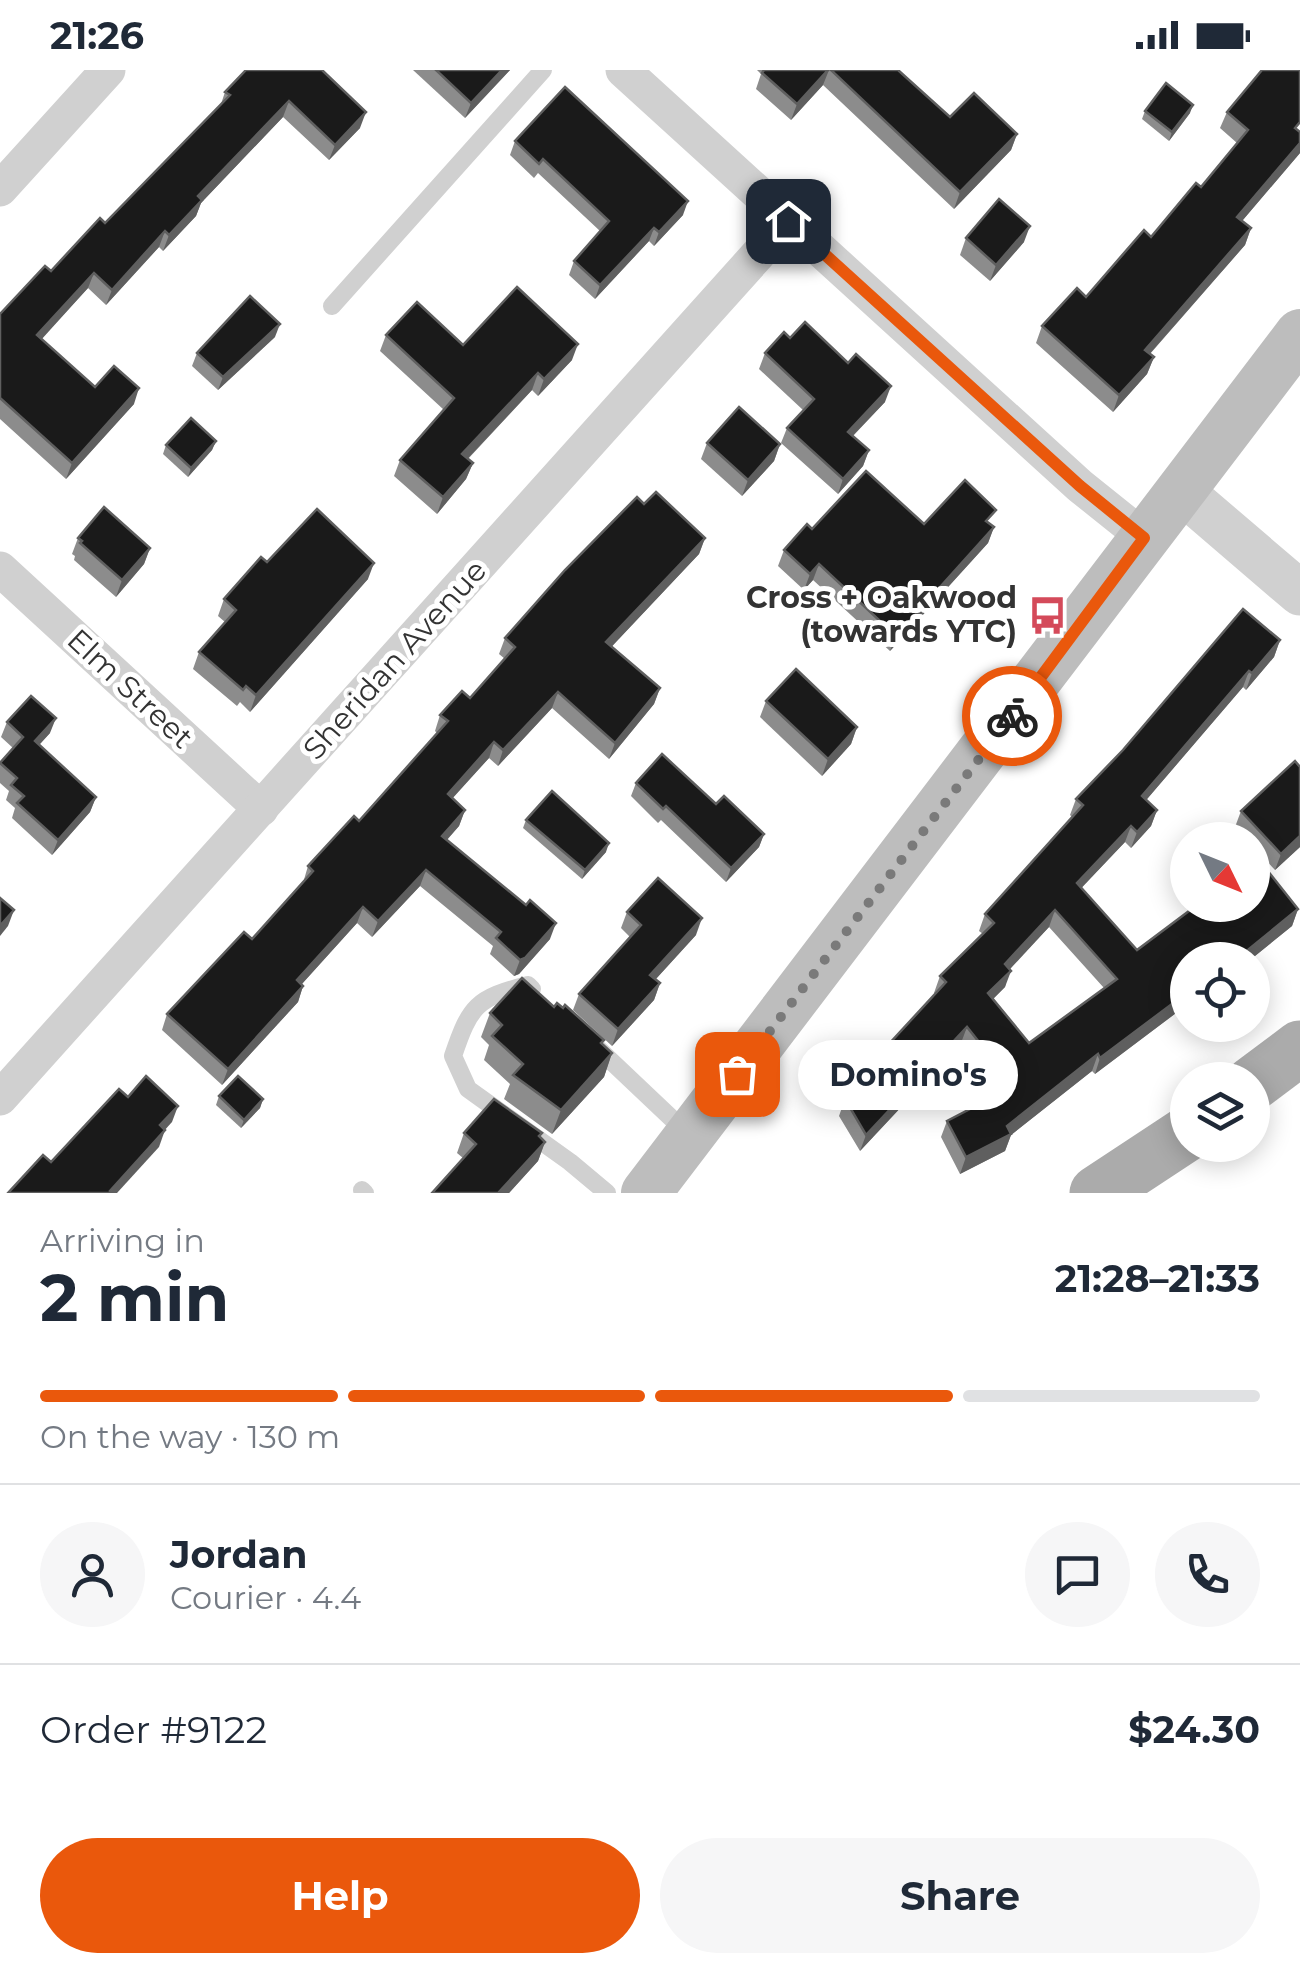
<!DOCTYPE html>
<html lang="en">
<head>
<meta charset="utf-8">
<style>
  :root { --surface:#fff; --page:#f6f6f7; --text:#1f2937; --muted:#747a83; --line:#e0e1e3; --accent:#ea580c }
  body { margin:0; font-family:Montserrat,sans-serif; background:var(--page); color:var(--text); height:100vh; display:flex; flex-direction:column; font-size:38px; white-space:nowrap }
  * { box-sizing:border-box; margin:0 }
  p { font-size:32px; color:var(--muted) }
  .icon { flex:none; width:55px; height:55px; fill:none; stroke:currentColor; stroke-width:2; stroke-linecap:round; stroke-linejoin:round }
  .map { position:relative; height:1123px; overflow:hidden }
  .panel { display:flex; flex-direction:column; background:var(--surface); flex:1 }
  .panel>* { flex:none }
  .needle { width:65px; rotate:133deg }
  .fabs { position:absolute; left:1170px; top:752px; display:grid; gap:20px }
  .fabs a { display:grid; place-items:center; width:100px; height:100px; border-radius:50%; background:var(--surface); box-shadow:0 5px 25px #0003; font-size:50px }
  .pin { position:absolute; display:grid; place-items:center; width:85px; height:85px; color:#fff; margin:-42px; border-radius:20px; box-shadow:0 5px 15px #0006 }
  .courier { position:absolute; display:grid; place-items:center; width:100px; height:100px; margin:-50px; border:8px solid #ea580c; border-radius:50%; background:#fff; color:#222; box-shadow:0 2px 12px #0007 }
  .bubble { position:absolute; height:70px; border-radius:35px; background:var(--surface); box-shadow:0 5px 25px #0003; font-size:32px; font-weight:700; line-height:70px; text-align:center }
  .headline em { font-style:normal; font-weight:700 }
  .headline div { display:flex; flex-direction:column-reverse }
  .headline { display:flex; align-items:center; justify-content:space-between; height:170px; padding:0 40px }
  h1 { font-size:65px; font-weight:700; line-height:75px }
  .bar { display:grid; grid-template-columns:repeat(4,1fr); gap:15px 10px; align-content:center; height:120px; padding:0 40px }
  .bar i { height:12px; border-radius:8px; background:var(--line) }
  .bar .active { background:var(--accent) }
  .bar p { grid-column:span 4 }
  .line { display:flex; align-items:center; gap:25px; padding:0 40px; border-top:2px solid var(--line) }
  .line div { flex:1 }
  .round { display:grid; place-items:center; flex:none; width:105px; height:105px; border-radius:52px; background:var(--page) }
  .button { display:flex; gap:20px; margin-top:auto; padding:20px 40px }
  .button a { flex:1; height:115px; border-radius:60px; background:var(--accent); color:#fff; font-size:40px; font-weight:700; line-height:115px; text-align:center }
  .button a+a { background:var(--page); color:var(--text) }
  .status { display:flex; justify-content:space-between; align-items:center; height:70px; padding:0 50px; background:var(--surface); direction:ltr }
  .status svg { height:28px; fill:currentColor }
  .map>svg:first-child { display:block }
</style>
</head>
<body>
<div class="status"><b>21:26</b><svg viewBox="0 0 49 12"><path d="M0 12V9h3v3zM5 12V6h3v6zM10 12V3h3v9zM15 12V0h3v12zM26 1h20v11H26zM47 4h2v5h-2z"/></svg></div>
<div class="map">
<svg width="1300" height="1123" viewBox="0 0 1300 1123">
  <rect width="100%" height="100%" fill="#fff"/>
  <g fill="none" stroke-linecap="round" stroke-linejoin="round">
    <g stroke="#d0d0d0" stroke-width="18">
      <polyline points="332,236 543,0"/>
      <path d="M 532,919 L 528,915 C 476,928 470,936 453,986 L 468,1019 L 570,1092 L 607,1123"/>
      <polyline points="592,973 686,1062"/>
      <polyline points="362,1120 365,1123"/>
    </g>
    <g stroke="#d0d0d0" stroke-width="35">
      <polyline points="623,0 1080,416 1145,468"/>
      <polyline points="0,119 108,0"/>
      <polyline points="0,499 261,739"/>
      <polyline points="0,1028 788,151"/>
    </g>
    <polyline stroke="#d0d0d0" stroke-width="45" points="1181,421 1300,523"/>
    <polyline stroke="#bdbdbd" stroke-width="50" points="646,1123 1300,264"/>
    <g stroke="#ababab" stroke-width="55">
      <polyline points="1252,1014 1300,978"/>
      <polyline points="1097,1123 1188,1063"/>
    </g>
  </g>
  <g fill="#8c8c8c" fill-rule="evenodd">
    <polygon points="413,0 510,0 465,48"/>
    <polygon points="757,0 898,0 950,47 1017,64 1011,80 954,139 823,15 791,50 756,19 761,4"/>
    <polygon points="324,1 360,58 329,90 283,47 201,133 196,146 163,181 159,177 106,235 88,218 41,269 95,317 134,334 66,409 0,349 0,244 105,153 221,34 225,22"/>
    <polygon points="1145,41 1190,43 1169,71 1142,49"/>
    <polygon points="1227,42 1300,83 1242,151 1251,158 1245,175 1150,284 1154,287 1147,304 1113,342 1036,273 1042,256 1086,227 1151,167 1201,117 1237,73 1220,58"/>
    <polygon points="515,71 683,145 654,176 649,171 595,229 569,205 574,191 600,161 538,103 534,108 510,85"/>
    <polygon points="966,168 1024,172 990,211 960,185"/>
    <polygon points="386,265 463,275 572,290 538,326 532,320 468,389 473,393 466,409 437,444 394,406 400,390 444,340 380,281"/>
    <polygon points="275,267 218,320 192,296 197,283"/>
    <polygon points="790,268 885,332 853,366 869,380 863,396 838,424 781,373 787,358 803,340 759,299 765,283"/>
    <polygon points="216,371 212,380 188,407 163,384 166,375"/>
    <polygon points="707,373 780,374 774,391 742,426 701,389"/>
    <polygon points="644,434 705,468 699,484 612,576 660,618 654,634 609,689 552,638 498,696 489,688 452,728 465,740 459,756 447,770 550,869 519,904 514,906 490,884 493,876 420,816 372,867 357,853 301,915 303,916 298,932 222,1015 162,960 167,944 252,869 303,813 308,796 359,751 437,663 435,661 440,645 470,628 505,589 499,584 505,568"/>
    <polygon points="924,454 991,455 994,457 988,473 890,581 813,510 804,520 778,496 784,480 812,459"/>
    <polygon points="78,468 150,478 144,494 116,527 74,490 75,486 72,484"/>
    <polygon points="267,492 368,509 250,642 240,632 237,636 193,599 199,582 225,552 218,546 224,529"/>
    <path d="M 1280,570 L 1274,587 L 1246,620 L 1243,617 L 1146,730 L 1157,740 L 1151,756 L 1131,778 L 1125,772 L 1081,818 L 1137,880 L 1298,839 L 1292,856 L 1250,890 L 1188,890 L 1188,934 L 1095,1004 L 1092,1001 L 1011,1065 L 1005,1081 L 960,1104 L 941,1067 L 947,1051 L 1001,1023 L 961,973 L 860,1081 L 839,1046 L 845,1029 L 895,1002 L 883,990 L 889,974 L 935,924 L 934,923 L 940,906 L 983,864 L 979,861 L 985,844 L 1072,747 L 1070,745 L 1076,729 ZM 1049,857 L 1104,918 L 1029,973 L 993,929 L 1005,917 L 1009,899 Z"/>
    <polygon points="766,631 857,657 851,674 822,706 760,647"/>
    <polygon points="7,652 50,663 39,675 96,727 90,742 52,785 12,748 15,738 6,730 9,721 0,713 0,692 13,678 1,667"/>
    <polygon points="636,713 716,734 764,764 759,777 726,812 661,750 658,753 631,726"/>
    <polygon points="1241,741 1300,777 1275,800 1252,776 1252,770 1247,770 1235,757"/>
    <polygon points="526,750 606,782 582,809 523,758"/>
    <polygon points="627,842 696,865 655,910 660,913 654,930 612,976 573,940 579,924 630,867 621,858"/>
    <polygon points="554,937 604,970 602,974 612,983 604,1007 552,1064 504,1029 510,1014 484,990 489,975 481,967 490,943"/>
    <polygon points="219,1026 263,1029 260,1038 241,1058 216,1035"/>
    <polygon points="464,1063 540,1068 545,1072 538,1091 509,1123 432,1123 463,1088 457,1083"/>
  </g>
  <g fill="#5f5f5f">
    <polygon points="502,0 510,0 465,48 471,33"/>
    <polygon points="829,0 823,15 791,50 797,34"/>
    <polygon points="289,31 283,47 201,133 196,146 163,181 169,165 198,126"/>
    <polygon points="1193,35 1190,43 1169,71 1172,62"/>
    <polygon points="366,42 360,58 329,90 335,75"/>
    <polygon points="1017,64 1011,80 954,139 960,122"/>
    <polygon points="1300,73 1300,83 1231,164 1237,147"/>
    <polygon points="688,131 683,145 654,176 659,162"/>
    <polygon points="1030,156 1024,172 990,211 996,195"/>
    <polygon points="654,158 649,171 595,229 600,215"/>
    <polygon points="1251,158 1245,175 1139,296 1145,280"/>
    <polygon points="165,161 159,177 106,235 112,220"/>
    <polygon points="94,203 88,218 31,281 37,265"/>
    <polygon points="280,254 275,267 218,320 223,307"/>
    <polygon points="578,274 572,290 538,326 544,309"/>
    <polygon points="1154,287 1147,304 1113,342 1119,325"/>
    <polygon points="538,303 532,320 456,401 462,384"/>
    <polygon points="891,316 885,332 842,377 848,362"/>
    <polygon points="139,318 134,334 66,409 72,393"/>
    <polygon points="216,371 212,380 188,407 191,398"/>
    <polygon points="780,374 774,391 742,426 748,410"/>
    <polygon points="869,380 863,396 838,424 843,409"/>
    <polygon points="473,393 466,409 437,444 443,427"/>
    <polygon points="994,457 988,473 890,581 896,566"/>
    <polygon points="705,468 699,484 601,588 606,572"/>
    <polygon points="150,478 144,494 116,527 122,510"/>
    <polygon points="374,493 368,509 250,642 256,625"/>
    <polygon points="819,494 813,510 804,520 810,504"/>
    <polygon points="1280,570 1274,587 1246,620 1252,603"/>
    <polygon points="1249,601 1243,617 1136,742 1142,726"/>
    <polygon points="660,618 654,634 609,689 615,673"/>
    <polygon points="558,622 552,638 498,696 503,680"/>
    <polygon points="56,648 50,663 29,686 35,671"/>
    <polygon points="857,657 851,674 822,706 828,689"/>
    <polygon points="494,672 489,688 442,740 448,724"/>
    <polygon points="96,727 90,742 52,785 58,770"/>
    <polygon points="465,740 459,756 436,782 442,766"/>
    <polygon points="1157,740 1151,756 1131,778 1137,762"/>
    <polygon points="1131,756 1125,772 1071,829 1077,813"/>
    <polygon points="764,764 759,777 726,812 731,798"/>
    <polygon points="1300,766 1300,777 1275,800 1281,784"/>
    <polygon points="609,773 606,782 582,809 585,800"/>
    <polygon points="426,800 420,816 372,867 378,851"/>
    <polygon points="363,837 357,853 291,926 297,910"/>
    <polygon points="1298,839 1292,856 1250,890 1241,890 1243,884"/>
    <polygon points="14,840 8,856 0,866 0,856"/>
    <polygon points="1055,840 1049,857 999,911 1005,894"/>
    <polygon points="702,848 696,865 644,922 650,905"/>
    <polygon points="556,853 550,869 519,904 514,906 520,890"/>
    <polygon points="1011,901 1005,917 983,939 988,923"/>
    <polygon points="660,913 654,930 612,976 618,959"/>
    <polygon points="303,916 298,932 222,1015 228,999"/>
    <polygon points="1188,922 1188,934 1095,1004 1100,988"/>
    <polygon points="967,957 961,973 860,1081 866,1065"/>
    <polygon points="612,983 604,1007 552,1064 561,1040"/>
    <polygon points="1098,984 1092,1001 1011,1065 1005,1081 960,1104 966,1087"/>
    <polygon points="263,1029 260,1038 241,1058 244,1050"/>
    <polygon points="178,1036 172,1052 154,1072 160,1055"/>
    <polygon points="165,1060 159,1077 117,1123 109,1123"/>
    <polygon points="545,1072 538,1091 509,1123 498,1123"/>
  </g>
  <g fill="#1a1a1a" stroke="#5f5f5f" stroke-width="2.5" fill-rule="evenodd">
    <polygon points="246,0 322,0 366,42 335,75 289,31 198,126 202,130 169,165 165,161 112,220 94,203 37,265 95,317 114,296 139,318 72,393 0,328 0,244 45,196 51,201 100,148 105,153 230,25 225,22"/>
    <polygon points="436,0 502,0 471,33"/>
    <polygon points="764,0 828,0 797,34 762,3"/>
    <polygon points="831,0 898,0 950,47 974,23 1017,64 960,122"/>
    <polygon points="1262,0 1300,0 1300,52 1295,58 1300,62 1300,73 1237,147 1251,158 1145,280 1154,287 1119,325 1042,256 1077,218 1086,227 1144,160 1151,167 1196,113 1201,117 1248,60 1227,42"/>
    <polygon points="1166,13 1193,35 1172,62 1145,41"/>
    <polygon points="565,17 688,131 659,162 654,158 600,215 574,191 609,151 543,89 539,94 515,71"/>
    <polygon points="999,129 1030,156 996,195 966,168"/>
    <polygon points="517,217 578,274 544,309 538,303 462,384 473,393 443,427 400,390 454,328 386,265 417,232 463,275"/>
    <polygon points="250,226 280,254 223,307 197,283"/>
    <polygon points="805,252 848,293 856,284 891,316 848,362 869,380 843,409 787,358 814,329 765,283 784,262 790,268"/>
    <polygon points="739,337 780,374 748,410 707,373"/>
    <polygon points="191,348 216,371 191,398 166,375"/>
    <polygon points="866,401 924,454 965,410 996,440 986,451 994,457 896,566 819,494 810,504 784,480 807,454 812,459"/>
    <polygon points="656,422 705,468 606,572 660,618 615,673 558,622 503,680 494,672 448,724 465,740 442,766 526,835 530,830 556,853 525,888 520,890 496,868 501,862 426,800 378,851 363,837 297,910 303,916 228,999 167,944 244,862 252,869 313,801 308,796 354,746 359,751 448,651 440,645 462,621 470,628 515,577 505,568 565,500 637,427 644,434"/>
    <polygon points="104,437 150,478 122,510 80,473 82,471 78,468"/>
    <polygon points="317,439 374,493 256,625 246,616 243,620 199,582 236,540 224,529 261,487 267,492"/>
    <path d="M 1243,539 L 1280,570 L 1252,603 L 1249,601 L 1142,726 L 1157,740 L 1137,762 L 1131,756 L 1077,813 L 1137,880 L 1197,835 L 1252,835 L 1252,794 L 1259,790 L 1298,839 L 1243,884 L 1248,890 L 1188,890 L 1188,922 L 1100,988 L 1098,984 L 1007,1056 L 1011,1064 L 966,1087 L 947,1051 L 1014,1016 L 967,957 L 866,1065 L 845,1029 L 909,994 L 889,974 L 946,912 L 940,906 L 994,853 L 985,844 L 1083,735 L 1076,729 L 1123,680 ZM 1055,840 L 1117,909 L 1029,973 L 988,923 L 1011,901 L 1005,894 Z"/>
    <polygon points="796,599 857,657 828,689 766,631"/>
    <polygon points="31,626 56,648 35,671 96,727 58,770 17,733 24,726 11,715 17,708 0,693 23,667 7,652"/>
    <polygon points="662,684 716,734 724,726 764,764 731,798 666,736 663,739 636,713"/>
    <polygon points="1295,691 1300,697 1300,766 1281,784 1241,741"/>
    <polygon points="552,721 609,773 585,800 526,750"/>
    <polygon points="658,808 702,848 650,905 660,913 618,959 579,924 641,855 627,842"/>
    <polygon points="0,828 14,840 0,856"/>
    <polygon points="522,908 554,937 557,933 563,938 565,935 604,970 601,973 612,983 561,1040 513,1005 523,994 492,966 502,955 490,943"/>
    <polygon points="146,1006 178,1036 160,1055 165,1060 110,1121 112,1123 8,1123 43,1085 51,1092 119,1019 128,1027"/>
    <polygon points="238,1006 263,1029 244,1050 219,1026"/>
    <polygon points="494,1029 542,1063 539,1066 545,1072 498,1123 432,1123 476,1074 464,1063"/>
  </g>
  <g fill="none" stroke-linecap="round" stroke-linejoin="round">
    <polyline stroke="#7a7a7a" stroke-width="10" stroke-dasharray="0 18" points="737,1004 1012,646"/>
    <polyline stroke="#ea580c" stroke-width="12" points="788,151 1080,416 1144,468 1012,646"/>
  </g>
  <defs>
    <symbol id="bus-bare" viewBox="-9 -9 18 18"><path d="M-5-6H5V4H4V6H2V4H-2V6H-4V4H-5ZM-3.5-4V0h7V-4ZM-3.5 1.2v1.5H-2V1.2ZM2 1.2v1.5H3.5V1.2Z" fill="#d44a5a" stroke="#fff" stroke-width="2.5" paint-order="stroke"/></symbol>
  </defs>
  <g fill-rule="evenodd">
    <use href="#bus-bare" x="1020" y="518" width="55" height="55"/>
  </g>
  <g text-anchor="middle" stroke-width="10" stroke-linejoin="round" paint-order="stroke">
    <g font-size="30" font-weight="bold" fill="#333" stroke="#fff" text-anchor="end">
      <text x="1017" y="538">Cross + Oakwood<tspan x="1017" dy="34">(towards YTC)</tspan></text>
    </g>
    <g font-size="30" fill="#333" stroke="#fff">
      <text transform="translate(395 590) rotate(-48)" y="10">Sheridan Avenue</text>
      <text transform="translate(130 619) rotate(43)" y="10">Elm Street</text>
    </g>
  </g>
</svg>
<div class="fabs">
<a><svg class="needle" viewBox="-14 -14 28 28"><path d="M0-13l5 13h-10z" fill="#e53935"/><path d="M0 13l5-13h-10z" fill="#747a83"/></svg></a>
<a><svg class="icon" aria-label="locate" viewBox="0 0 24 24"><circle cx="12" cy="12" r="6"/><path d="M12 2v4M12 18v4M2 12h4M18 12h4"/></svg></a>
<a><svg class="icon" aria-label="layers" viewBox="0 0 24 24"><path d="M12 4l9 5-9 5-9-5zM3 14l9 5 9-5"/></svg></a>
</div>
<div class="pin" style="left:737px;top:1004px;background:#ea580c"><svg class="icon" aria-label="bag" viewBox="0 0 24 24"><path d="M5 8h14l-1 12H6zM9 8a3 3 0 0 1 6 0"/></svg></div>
<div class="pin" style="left:788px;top:151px;background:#1f2937"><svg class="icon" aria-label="home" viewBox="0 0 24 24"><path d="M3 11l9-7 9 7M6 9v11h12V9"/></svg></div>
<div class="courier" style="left:1012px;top:646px"><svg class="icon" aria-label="bike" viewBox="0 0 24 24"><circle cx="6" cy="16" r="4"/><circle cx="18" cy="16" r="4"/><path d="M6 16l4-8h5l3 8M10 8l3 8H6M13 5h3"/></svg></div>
<div class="bubble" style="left:798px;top:970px;width:220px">Domino's</div>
</div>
<section class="panel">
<div class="headline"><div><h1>2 min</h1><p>Arriving in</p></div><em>21:28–21:33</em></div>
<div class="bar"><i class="active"></i><i class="active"></i><i class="active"></i><i></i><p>On the way · 130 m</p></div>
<div class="line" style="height:180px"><a class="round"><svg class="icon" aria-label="person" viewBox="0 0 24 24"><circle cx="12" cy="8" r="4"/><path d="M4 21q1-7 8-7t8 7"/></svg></a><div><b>Jordan</b><p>Courier · 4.4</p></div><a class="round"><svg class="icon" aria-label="chat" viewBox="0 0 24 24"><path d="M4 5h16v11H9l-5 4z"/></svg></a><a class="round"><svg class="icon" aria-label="phone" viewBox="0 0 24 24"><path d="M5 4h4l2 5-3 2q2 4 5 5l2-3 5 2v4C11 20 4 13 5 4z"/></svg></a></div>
<div class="line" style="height:130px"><div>Order #9122</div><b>$24.30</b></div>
<div class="button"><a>Help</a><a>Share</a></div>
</section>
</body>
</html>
